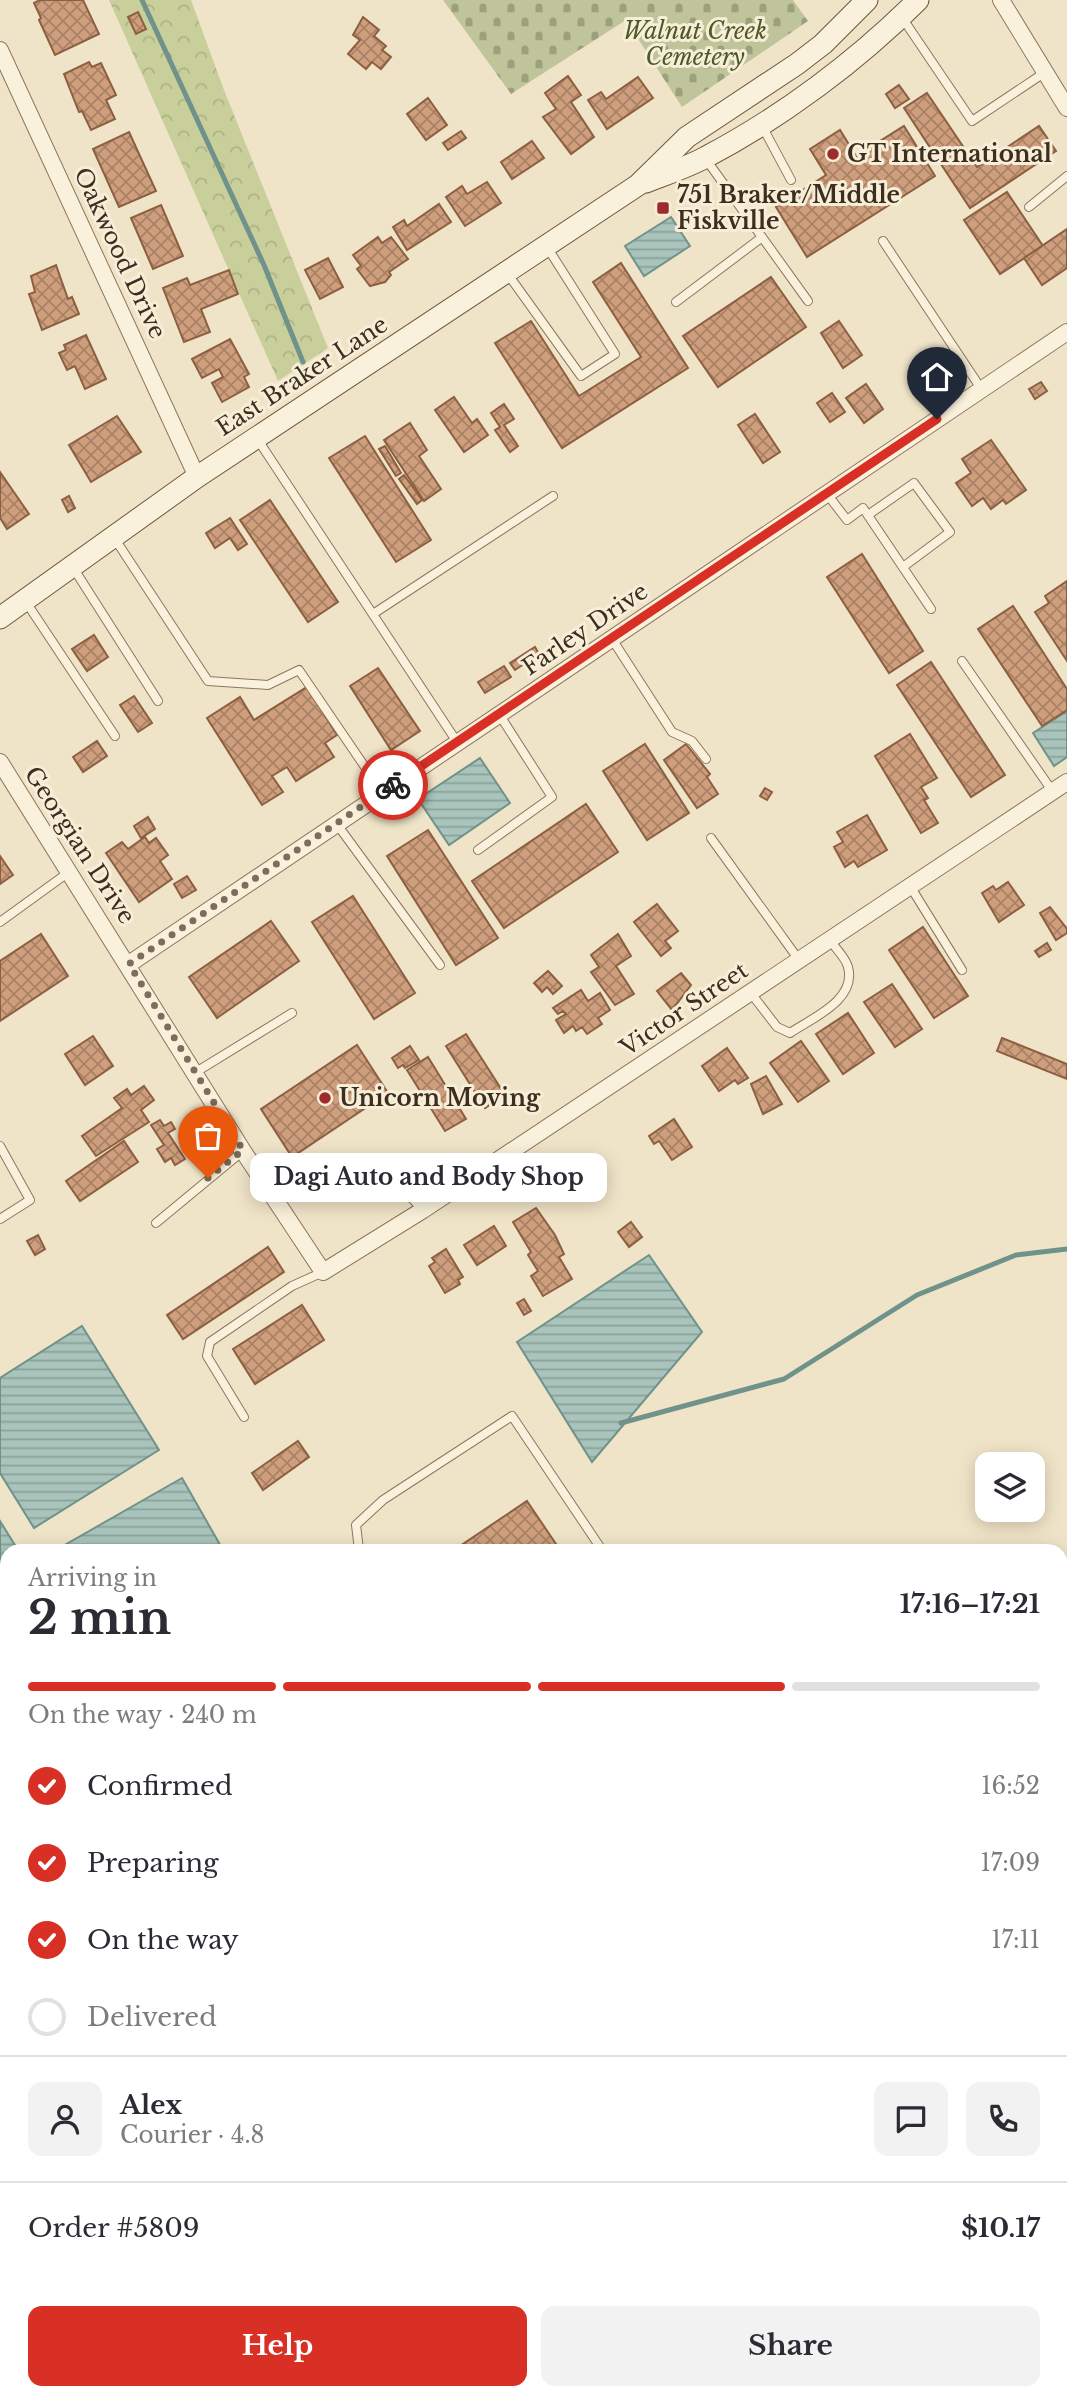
<!DOCTYPE html>
<html lang="en">
<head>
<meta charset="utf-8">
<style>
  :root { --surface:#fff; --page:#f2f2f3; --text:#2b2b33; --muted:#7c7c81; --line:#e1e1e2; --accent:#d93025 }
  body { margin:0; font-family:"Libre Baskerville",serif; background:var(--page); color:var(--text); height:100vh; display:flex; flex-direction:column; font-size:26px; white-space:nowrap }
  * { box-sizing:border-box; margin:0 }
  p { font-size:23px; color:var(--muted) }
  .icon { flex:none; width:38px; height:38px; fill:none; stroke:currentColor; stroke-width:2; stroke-linecap:round; stroke-linejoin:round }
  .map { position:relative; flex:1; overflow:hidden }
  .sheet { position:absolute; left:0px; top:1544px; width:1068px; height:856px; display:flex; flex-direction:column; background:var(--surface); border-radius:21px 21px 0 0; box-shadow:0 4px 18px #0003 }
  .sheet>* { flex:none }
  .controls { position:absolute; left:975px; top:1452px; display:grid; gap:14px }
  .controls a { display:grid; place-items:center; width:70px; height:70px; border-radius:14px; background:var(--surface); box-shadow:0 4px 18px #0003; font-size:35px }
  .pin { position:absolute; display:grid; place-items:center; width:60px; height:60px; color:#fff; margin:-72px -30px; border-radius:50% 50% 50% 0; rotate:-45deg; box-shadow:0 0 7px #0007 }
  .pin .icon { rotate:45deg }
  .courier { position:absolute; display:grid; place-items:center; width:70px; height:70px; margin:-35px; border:5px solid #d93025; border-radius:50%; background:#fff; color:#222; box-shadow:0 2px 9px #0007 }
  .bubble { position:absolute; height:49px; border-radius:14px; background:var(--surface); box-shadow:0 4px 18px #0003; font-size:23px; font-weight:800; line-height:49px; text-align:center }
  .summary em { font-style:normal; font-weight:800 }
  .summary div { display:flex; flex-direction:column-reverse }
  .summary { display:flex; align-items:center; justify-content:space-between; height:119px; padding:0 28px }
  h1 { font-size:46px; font-weight:800; line-height:52px }
  .bar { display:grid; grid-template-columns:repeat(4,1fr); gap:10px 7px; align-content:center; height:84px; padding:0 28px }
  .bar i { height:9px; border-radius:5px; background:var(--line) }
  .bar .active { background:var(--accent) }
  .bar p { grid-column:span 4 }
  .line { display:flex; align-items:center; gap:18px; padding:0 28px; border-top:2px solid var(--line) }
  .line div { flex:1 }
  .round { display:grid; place-items:center; flex:none; width:74px; height:74px; border-radius:14px; background:var(--page) }
  ol { padding:0 28px; list-style:none }
  li { display:flex; align-items:center; gap:21px; height:77px }
  li p { margin-inline-start:auto }
  li .icon { padding:7px; border-radius:50%; background:var(--accent); color:#fff; stroke-width:4 }
  li:last-child { color:var(--muted) }
  li i { width:38px; height:38px; border:4px solid var(--line); border-radius:50% }
  .action { display:flex; gap:14px; margin-top:auto; padding:14px 28px }
  .action a { flex:1; height:80px; border-radius:14px; background:var(--accent); color:#fff; font-size:28px; font-weight:800; line-height:80px; text-align:center }
  .action a+a { background:var(--page); color:var(--text) }
  .map>svg:first-child { display:block }
</style>
</head>
<body>
<div class="map">
<svg width="1067" height="2398" viewBox="0 0 1067 2398">
  <defs>
    <pattern id="forest-crowns" width="20" height="18" patternUnits="userSpaceOnUse" patternTransform="scale(1.75)"><rect width="20" height="18" fill="#c9cf9b"/><path d="M2 6a3 3 0 1 1 6 0M12 15a3 3 0 1 1 6 0" fill="none" stroke="#aeb285"/></pattern>
    <pattern id="cemetery-stones" width="16" height="16" patternUnits="userSpaceOnUse" patternTransform="scale(1.75)"><rect width="16" height="16" fill="#bfc49a"/><path d="M2 7V4a2 2 0 0 1 4 0v3zM10 15v-3a2 2 0 0 1 4 0v3z" fill="#9ca07d"/></pattern>
    <pattern id="water-rules" width="6" height="5" patternUnits="userSpaceOnUse" patternTransform="scale(1.75)"><rect width="6" height="5" fill="#a9c4bc"/><path d="M0 2.5h6" fill="none" stroke="#8ba098"/></pattern>
    <pattern id="building-cross-hatch" width="8" height="8" patternUnits="userSpaceOnUse" patternTransform="scale(1.75)"><rect width="8" height="8" fill="#cf9f7d"/><path d="M0 0l8 8M0 8l8-8" fill="none" stroke="#a98266"/></pattern>
  </defs>
  <rect width="100%" height="100%" fill="#f0e4c8"/>
  <polygon fill="url(#forest-crowns)" points="109,0 191,0 224,90 328,348 278,381"/>
  <polygon fill="url(#cemetery-stones)" points="443,0 793,0 808,21 682,107 626,20 511,94"/>
  <g fill="url(#water-rules)" stroke="#6f938a" stroke-width="2">
    <polygon points="671,217 690,246 644,276 625,246"/>
    <polygon points="1067,711 1067,757 1054,766 1033,733"/>
    <polygon points="480,758 510,803 449,845 418,799"/>
    <polygon points="649,1255 702,1332 592,1462 517,1342"/>
    <polygon points="82,1326 159,1450 34,1528 0,1473 0,1378"/>
    <polygon points="182,1478 223,1550 56,1550"/>
    <polygon points="0,1521 18,1550 7,1550 7,1578 0,1567"/>
  </g>
  <g fill="none" stroke-linecap="round" stroke-linejoin="round">
    <g stroke="#6f938a" stroke-width="5">
      <polyline points="142,0 264,265 303,362"/>
      <polyline points="621,1423 784,1379 917,1295 1016,1255 1067,1249"/>
    </g>
  </g>
  <g fill="url(#building-cross-hatch)" stroke="#8d5f41" stroke-width="2">
    <polygon points="40,0 83,0 99,34 55,55 39,20 41,18 34,3"/>
    <polygon points="138,12 146,29 136,34 128,17"/>
    <polygon points="363,17 379,30 374,36 386,46 382,50 391,57 381,69 372,62 366,69 348,54 360,40 353,35"/>
    <polygon points="89,62 92,67 101,63 116,95 106,100 115,119 91,130 82,111 79,112 64,74"/>
    <polygon points="568,76 581,95 571,102 594,137 571,154 543,117 556,109 545,93"/>
    <polygon points="638,77 653,98 607,129 588,100 601,92 606,99"/>
    <polygon points="899,85 909,99 895,108 886,94"/>
    <polygon points="927,93 977,167 1039,126 1056,151 970,208 904,108"/>
    <polygon points="428,98 447,125 426,140 407,114"/>
    <polygon points="904,126 935,176 807,257 776,207 826,175 810,149 840,130 856,156"/>
    <polygon points="461,131 466,138 448,150 443,143"/>
    <polygon points="129,132 156,191 119,207 93,149"/>
    <polygon points="532,141 544,158 512,179 501,162"/>
    <polygon points="487,182 501,203 465,226 446,197 462,186 467,194"/>
    <polygon points="1007,192 1043,246 1000,274 964,220"/>
    <polygon points="439,204 451,222 407,250 393,227 404,220 407,226"/>
    <polygon points="161,205 183,256 153,269 131,218"/>
    <polygon points="1067,229 1067,268 1042,285 1024,258"/>
    <polygon points="378,237 382,243 391,237 408,259 389,272 391,275 385,282 370,286 357,269 361,266 353,255"/>
    <polygon points="328,258 343,287 320,299 305,270"/>
    <polygon points="621,263 688,368 562,448 495,343 531,321 579,396 641,357 593,282"/>
    <polygon points="56,265 68,299 72,297 79,314 42,330 29,294 35,292 31,276"/>
    <polygon points="229,270 238,294 201,309 210,332 184,342 163,288 187,278 190,285"/>
    <polygon points="771,277 806,327 718,387 683,336"/>
    <polygon points="839,321 862,355 843,368 821,333"/>
    <polygon points="86,335 106,379 85,389 75,366 67,370 59,353 66,350 64,345"/>
    <polygon points="230,339 249,374 244,377 249,387 222,402 212,383 223,377 219,369 202,378 192,359"/>
    <polygon points="1041,382 1047,391 1035,399 1029,389"/>
    <polygon points="866,384 883,409 864,423 846,398"/>
    <polygon points="832,393 845,412 830,422 817,403"/>
    <polygon points="454,397 472,423 477,419 488,435 464,452 435,410"/>
    <polygon points="504,404 514,419 504,425 518,446 510,452 495,430 500,427 491,413"/>
    <polygon points="755,414 780,452 763,463 738,425"/>
    <polygon points="117,416 141,452 91,482 69,445"/>
    <polygon points="410,423 427,450 419,456 441,489 424,501 384,440"/>
    <polygon points="365,436 431,540 396,562 329,458"/>
    <polygon points="991,440 1026,490 1006,504 1003,500 991,509 983,498 972,506 956,483 971,473 962,459"/>
    <polygon points="385,446 401,473 396,476 379,449"/>
    <polygon points="0,472 29,514 7,529 0,518"/>
    <polygon points="404,475 422,500 417,504 399,479"/>
    <polygon points="69,496 75,508 68,512 62,500"/>
    <polygon points="270,500 338,602 308,622 240,520"/>
    <polygon points="230,518 247,544 238,550 230,538 215,548 206,533"/>
    <polygon points="862,554 923,651 889,673 827,577"/>
    <polygon points="1067,581 1067,661 1035,612 1049,603 1045,596"/>
    <polygon points="1013,606 1067,689 1067,710 1042,726 978,629"/>
    <polygon points="94,635 108,657 87,671 72,649"/>
    <polygon points="535,647 539,654 515,670 510,663"/>
    <polygon points="931,662 1005,775 971,797 897,685"/>
    <polygon points="504,666 511,677 485,693 478,682"/>
    <polygon points="378,668 420,731 391,750 350,686"/>
    <polygon points="307,687 337,735 325,743 334,757 296,781 287,767 272,776 283,792 262,805 207,718 240,697 254,720"/>
    <polygon points="134,696 152,723 138,732 120,705"/>
    <polygon points="910,734 937,778 921,787 928,798 924,800 938,823 921,833 875,756"/>
    <polygon points="97,741 107,756 83,772 73,757"/>
    <polygon points="645,744 689,813 647,840 603,771"/>
    <polygon points="686,744 710,774 707,777 718,794 697,808 664,760"/>
    <polygon points="765,788 772,792 767,800 760,796"/>
    <polygon points="586,804 618,852 504,928 472,881"/>
    <polygon points="867,815 887,850 858,867 854,861 845,867 834,847 843,842 837,832"/>
    <polygon points="148,817 155,829 141,838 134,826"/>
    <polygon points="428,830 498,938 456,965 387,856"/>
    <polygon points="145,837 149,843 156,838 168,855 160,861 172,879 139,902 106,853 122,842 128,849"/>
    <polygon points="0,856 13,875 0,884"/>
    <polygon points="187,876 196,890 182,898 174,884"/>
    <polygon points="1008,882 1024,905 999,922 982,893 993,886 996,890"/>
    <polygon points="353,896 415,993 374,1019 312,922"/>
    <polygon points="657,904 678,931 665,941 671,948 661,956 634,922"/>
    <polygon points="1050,907 1067,929 1067,933 1056,940 1040,913"/>
    <polygon points="271,921 299,961 217,1018 189,977"/>
    <polygon points="923,927 968,996 934,1018 889,950"/>
    <polygon points="41,934 68,976 0,1021 0,961"/>
    <polygon points="618,934 631,956 616,966 634,994 615,1005 591,972 599,967 591,955"/>
    <polygon points="1047,943 1051,950 1039,957 1035,951"/>
    <polygon points="548,971 562,986 553,994 547,987 542,992 534,983"/>
    <polygon points="681,973 691,985 672,1010 657,991"/>
    <polygon points="892,984 922,1029 895,1047 864,1002"/>
    <polygon points="581,990 588,1001 600,993 610,1010 598,1018 602,1024 587,1034 582,1027 576,1031 573,1026 564,1033 556,1020 566,1014 563,1011 558,1014 553,1008"/>
    <polygon points="848,1013 874,1053 843,1074 816,1034"/>
    <polygon points="466,1034 505,1095 485,1108 446,1046"/>
    <polygon points="93,1036 113,1066 85,1085 65,1054"/>
    <polygon points="1002,1038 1067,1064 1067,1079 997,1051"/>
    <polygon points="801,1041 829,1081 798,1102 770,1063"/>
    <polygon points="357,1045 388,1093 292,1157 261,1109"/>
    <polygon points="410,1046 419,1060 405,1068 403,1065 398,1068 392,1058"/>
    <polygon points="727,1048 748,1078 738,1084 735,1080 719,1091 702,1066"/>
    <polygon points="428,1057 466,1119 445,1131 407,1070"/>
    <polygon points="766,1076 782,1104 763,1114 751,1084"/>
    <polygon points="144,1086 154,1100 141,1110 149,1122 96,1156 82,1136 122,1108 114,1098 127,1089 131,1095"/>
    <polygon points="674,1119 692,1147 672,1160 659,1141 654,1144 649,1136"/>
    <polygon points="160,1120 164,1126 171,1122 175,1129 168,1133 185,1159 175,1165 171,1158 165,1162 157,1149 164,1145 151,1125"/>
    <polygon points="124,1141 138,1162 80,1201 66,1181"/>
    <polygon points="536,1208 555,1235 564,1254 559,1257 572,1279 543,1296 531,1276 538,1271 528,1255 531,1252 513,1222"/>
    <polygon points="631,1222 642,1237 629,1247 618,1232"/>
    <polygon points="494,1226 506,1246 477,1265 464,1245"/>
    <polygon points="38,1235 45,1249 35,1255 27,1241"/>
    <polygon points="268,1247 284,1272 183,1339 167,1315"/>
    <polygon points="446,1249 463,1277 458,1280 460,1284 445,1293 429,1266 435,1262 432,1258"/>
    <polygon points="524,1299 531,1311 524,1315 517,1303"/>
    <polygon points="302,1305 324,1340 255,1384 233,1349"/>
    <polygon points="298,1441 309,1457 263,1490 252,1473"/>
    <polygon points="527,1501 560,1550 454,1550"/>
    <polygon points="7,1662 7,1685 0,1674 0,1666"/>
    <polygon points="1067,1726 1067,1744 1060,1748 1060,1731"/>
    <polygon points="1067,1788 1067,1885 1060,1889 1060,1789 1062,1791"/>
    <polygon points="7,1807 7,1857 0,1846 0,1811"/>
    <polygon points="0,1939 7,1949 7,1963 0,1968"/>
    <polygon points="7,2006 7,2055 0,2059 0,2011"/>
    <polygon points="1067,2041 1067,2061 1060,2051 1060,2045"/>
    <polygon points="1060,2063 1067,2072 1060,2079"/>
    <polygon points="1061,2183 1067,2191 1067,2237 1063,2241"/>
    <polygon points="7,2201 7,2266 0,2271 0,2205"/>
    <polygon points="7,2384 7,2392 31,2392 35,2398 0,2398 0,2388"/>
    <polygon points="213,2392 259,2392 260,2393 252,2398 217,2398"/>
    <polygon points="365,2392 380,2392 382,2394 369,2398"/>
    <polygon points="726,2392 758,2392 761,2398 717,2398"/>
    <polygon points="893,2392 917,2392 918,2398 883,2398"/>
    <polygon points="1032,2392 1058,2392 1049,2398 1037,2398"/>
  </g>
  <g fill="none" stroke-linecap="round" stroke-linejoin="round">
    <defs>
      <g id="service">
        <polyline points="901,16 972,121 1044,73"/>
        <polyline points="762,126 791,180"/>
        <polyline points="705,158 808,301"/>
        <polyline points="1029,207 1067,176"/>
        <polyline points="883,241 982,390"/>
        <polyline points="507,273 581,376 615,354 547,247"/>
        <polyline points="676,302 761,238"/>
        <polyline points="258,440 457,742"/>
        <polyline points="827,494 847,520 863,508 931,609"/>
        <polyline points="868,515 914,483 950,532 903,567"/>
        <polyline points="115,539 208,681 268,685 299,670 382,792"/>
        <polyline points="74,569 158,701"/>
        <polyline points="26,602 115,736"/>
        <polyline points="373,614 553,496"/>
        <polyline points="612,639 672,732 692,741 706,759"/>
        <polyline points="962,661 1053,792"/>
        <polyline points="336,823 440,965"/>
        <polyline points="711,838 799,960"/>
        <polyline points="478,850 552,797 499,714"/>
        <polyline points="910,886 962,970"/>
        <polyline points="0,922 69,872"/>
        <path d="M 750,992 L 777,1027 L 790,1033 C 812,1018 857,1000 848,967 C 846,958 835,948 830,940"/>
        <polyline points="196,1072 292,1013"/>
        <polyline points="0,1146 30,1200 0,1219"/>
        <polyline points="268,1189 376,1161 423,1210"/>
        <polyline points="156,1223 243,1151"/>
        <polyline points="244,1417 207,1356 210,1342 292,1286 323,1272"/>
        <polyline points="359,1550 356,1525 383,1500 512,1416 602,1550"/>
        <polyline points="0,1689 7,1700"/>
        <polyline points="0,1765 7,1760"/>
        <polyline points="1060,1931 1067,1927"/>
      </g>
      <g id="minor">
        <polyline points="1001,0 1067,108"/>
        <polyline points="0,50 197,477"/>
        <polyline points="0,762 243,1151 323,1272 423,1210 1067,782"/>
        <polyline points="129,964 1067,332"/>
        <polyline points="0,2129 7,2124"/>
        <polyline points="1060,2131 1067,2127"/>
        <polyline points="977,2392 981,2398"/>
        <polyline points="106,2398 115,2392"/>
        <polyline points="649,2398 657,2392"/>
      </g>
      <g id="secondary">
        <path d="M 646,182 C 666,174 688,167 706,157 C 782,117 857,61 918,0"/>
        <polyline points="0,618 197,477 638,185 687,137 797,64 823,44 867,0"/>
      </g>
    </defs>
    <use href="#service" stroke="#8d765c" stroke-width="10"/>
    <use href="#minor" stroke="#8d765c" stroke-width="18"/>
    <use href="#secondary" stroke="#6f573f" stroke-width="23"/>
    <use href="#service" stroke="#faf1dc" stroke-width="8"/>
    <use href="#minor" stroke="#faf1dc" stroke-width="16"/>
    <use href="#secondary" stroke="#faf1dc" stroke-width="21"/>
  </g>
  <g fill="none" stroke-linecap="round" stroke-linejoin="round">
    <polyline stroke="#7c6e5b" stroke-width="7" stroke-dasharray="0 12.6" points="208,1178 243,1150 129,964 393,785"/>
    <polyline stroke="#d93025" stroke-width="9" points="393,785 937,419"/>
  </g>
  <g fill="#9e2a2b" stroke="#f7eed8" stroke-width="2.5">
    <circle cx="833" cy="154" r="7"/>
    <rect x="656" y="201" width="14" height="14" rx="3.5"/>
    <circle cx="325" cy="1098" r="7"/>
  </g>
  <g text-anchor="middle" stroke-width="6" stroke-linejoin="round" paint-order="stroke">
    <g font-size="23" font-style="italic" fill="#4d5a26" stroke="#f7eed8">
      <text x="695" y="39">Walnut Creek<tspan x="695" dy="26">Cemetery</tspan></text>
    </g>
    <g font-size="23" font-weight="bold" fill="#3d2e20" stroke="#f7eed8" text-anchor="start">
      <text x="847" y="162">GT International</text>
      <text x="677" y="203">751 Braker/Middle<tspan x="677" dy="26">Fiskville</tspan></text>
      <text x="339" y="1106">Unicorn Moving</text>
    </g>
    <g font-size="23" fill="#3d2e20" stroke="#f7eed8">
      <text transform="translate(120 253) rotate(65)" y="8">Oakwood Drive</text>
      <text transform="translate(302 376) rotate(-33)" y="8">East Braker Lane</text>
      <text transform="translate(585 629) rotate(-34)" y="8">Farley Drive</text>
      <text transform="translate(80 845) rotate(57)" y="8">Georgian Drive</text>
      <text transform="translate(684 1009) rotate(-34)" y="8">Victor Street</text>
    </g>
  </g>
</svg>
<div class="controls">
<a><svg class="icon" aria-label="layers" viewBox="0 0 24 24"><path d="M12 4l9 5-9 5-9-5zM3 14l9 5 9-5"/></svg></a>
</div>
<div class="pin" style="left:208px;top:1178px;background:#ea580c"><svg class="icon" aria-label="bag" viewBox="0 0 24 24"><path d="M5 8h14l-1 12H6zM9 8a3 3 0 0 1 6 0"/></svg></div>
<div class="pin" style="left:937px;top:419px;background:#1f2937"><svg class="icon" aria-label="home" viewBox="0 0 24 24"><path d="M3 11l9-7 9 7M6 9v11h12V9"/></svg></div>
<div class="courier" style="left:393px;top:785px"><svg class="icon" aria-label="bike" viewBox="0 0 24 24"><circle cx="6" cy="16" r="4"/><circle cx="18" cy="16" r="4"/><path d="M6 16l4-8h5l3 8M10 8l3 8H6M13 5h3"/></svg></div>
<div class="bubble" style="left:250px;top:1153px;width:357px">Dagi Auto and Body Shop</div>
<section class="sheet">
<div class="summary"><div><h1>2 min</h1><p>Arriving in</p></div><em>17:16–17:21</em></div>
<div class="bar"><i class="active"></i><i class="active"></i><i class="active"></i><i></i><p>On the way · 240 m</p></div>
<ol>
<li><svg class="icon" aria-label="check" viewBox="0 0 24 24"><path d="M5 12l5 5 9-10"/></svg>Confirmed<p>16:52</p></li>
<li><svg class="icon" aria-label="check" viewBox="0 0 24 24"><path d="M5 12l5 5 9-10"/></svg>Preparing<p>17:09</p></li>
<li><svg class="icon" aria-label="check" viewBox="0 0 24 24"><path d="M5 12l5 5 9-10"/></svg>On the way<p>17:11</p></li>
<li><i></i>Delivered</li>
</ol>
<div class="line" style="height:126px"><a class="round"><svg class="icon" aria-label="person" viewBox="0 0 24 24"><circle cx="12" cy="8" r="4"/><path d="M4 21q1-7 8-7t8 7"/></svg></a><div><b>Alex</b><p>Courier · 4.8</p></div><a class="round"><svg class="icon" aria-label="chat" viewBox="0 0 24 24"><path d="M4 5h16v11H9l-5 4z"/></svg></a><a class="round"><svg class="icon" aria-label="phone" viewBox="0 0 24 24"><path d="M5 4h4l2 5-3 2q2 4 5 5l2-3 5 2v4C11 20 4 13 5 4z"/></svg></a></div>
<div class="line" style="height:91px"><div>Order #5809</div><b>$10.17</b></div>
<div class="action"><a>Help</a><a>Share</a></div>
</section>
</div>
</body>
</html>
